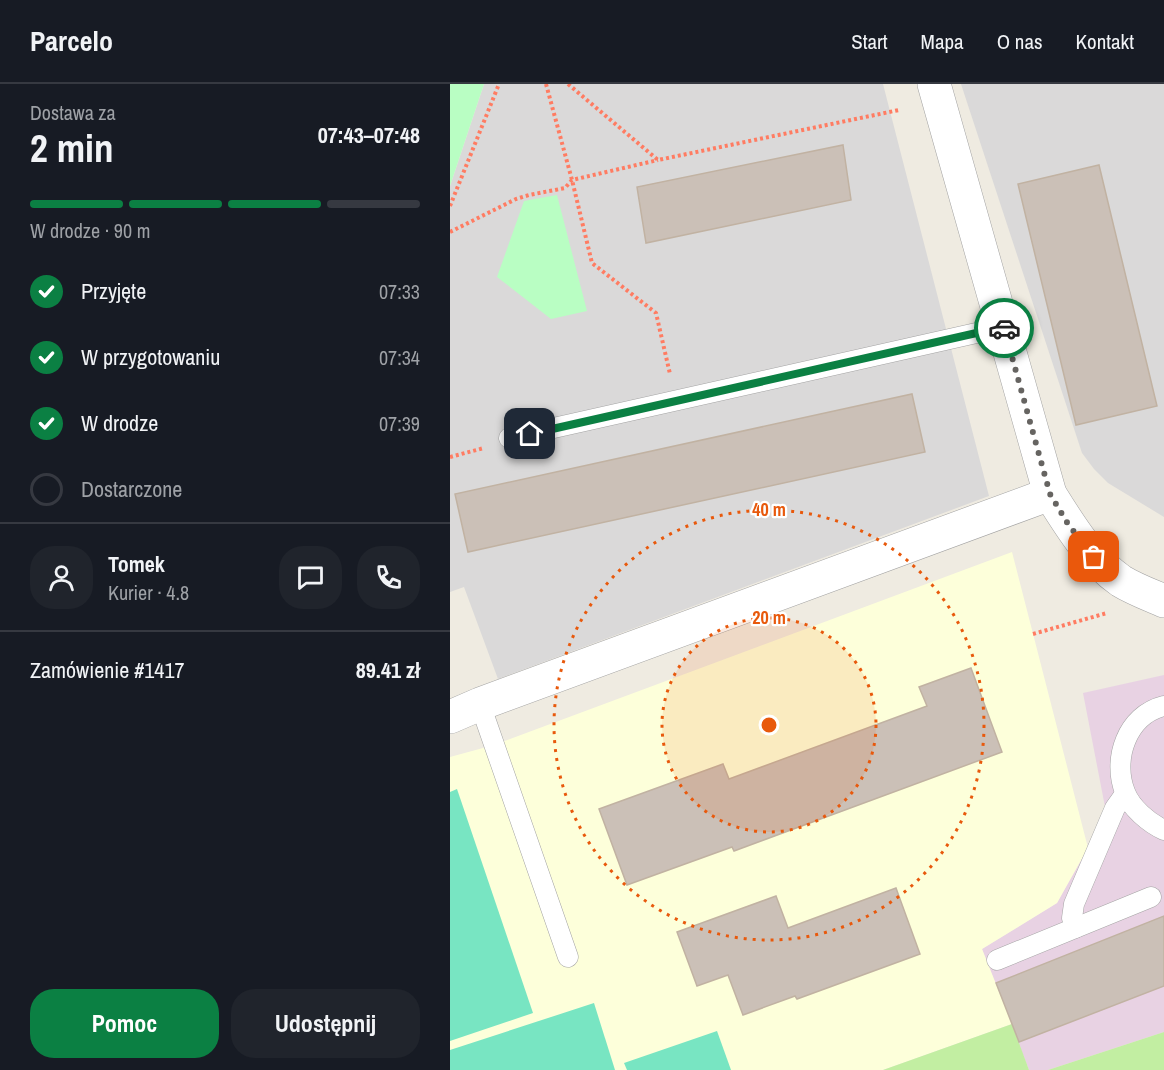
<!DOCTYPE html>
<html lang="pl">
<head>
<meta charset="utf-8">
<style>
  :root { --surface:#171b24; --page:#20242c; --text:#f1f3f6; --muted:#9ea1a6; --line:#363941; --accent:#0b8043 }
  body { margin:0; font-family:"Archivo Narrow",sans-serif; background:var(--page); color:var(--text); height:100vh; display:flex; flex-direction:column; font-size:22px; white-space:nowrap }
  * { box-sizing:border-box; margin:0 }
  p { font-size:20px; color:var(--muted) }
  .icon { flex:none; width:33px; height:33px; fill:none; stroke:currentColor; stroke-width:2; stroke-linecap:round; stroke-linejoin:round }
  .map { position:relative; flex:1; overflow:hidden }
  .panel { display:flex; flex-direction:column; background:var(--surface); width:450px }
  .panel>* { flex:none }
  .pin { position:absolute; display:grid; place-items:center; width:51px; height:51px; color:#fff; margin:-26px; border-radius:12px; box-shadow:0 3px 9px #0006 }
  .courier { position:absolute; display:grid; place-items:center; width:60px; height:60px; margin:-30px; border:4px solid #0b8043; border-radius:50%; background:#fff; color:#222; box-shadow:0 2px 8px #0007 }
  .head em { font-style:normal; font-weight:700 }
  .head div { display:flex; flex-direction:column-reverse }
  .head { display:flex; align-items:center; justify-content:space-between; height:102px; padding:0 30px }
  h1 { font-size:39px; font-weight:700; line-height:45px }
  .bar { display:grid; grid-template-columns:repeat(4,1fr); gap:9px 6px; align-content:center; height:72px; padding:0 30px }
  .bar i { height:8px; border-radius:4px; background:var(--line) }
  .bar .current { background:var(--accent) }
  .bar p { grid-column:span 4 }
  .line { display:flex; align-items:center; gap:15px; padding:0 30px; border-top:2px solid var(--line) }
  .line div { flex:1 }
  .round { display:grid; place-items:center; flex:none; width:63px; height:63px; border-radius:24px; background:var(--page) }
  ol { padding:0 30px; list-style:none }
  li { display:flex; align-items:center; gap:18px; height:66px }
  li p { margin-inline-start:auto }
  li .icon { padding:6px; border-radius:50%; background:var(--accent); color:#fff; stroke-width:4 }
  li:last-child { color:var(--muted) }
  li i { width:33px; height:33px; border:3px solid var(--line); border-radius:50% }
  .action { display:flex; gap:12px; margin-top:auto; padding:12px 30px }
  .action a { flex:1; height:69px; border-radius:24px; background:var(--accent); color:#fff; font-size:24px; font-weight:700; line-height:69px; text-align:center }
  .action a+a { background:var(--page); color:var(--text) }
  header { display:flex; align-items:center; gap:36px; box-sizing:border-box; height:84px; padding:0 30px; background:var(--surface); border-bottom:2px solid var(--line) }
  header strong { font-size:28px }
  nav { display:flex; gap:33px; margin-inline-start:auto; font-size:21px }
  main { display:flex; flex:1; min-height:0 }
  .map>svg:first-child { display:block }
</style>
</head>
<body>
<header>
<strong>Parcelo</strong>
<nav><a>Start</a><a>Mapa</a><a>O nas</a><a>Kontakt</a></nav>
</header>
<main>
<section class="panel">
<div class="head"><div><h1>2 min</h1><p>Dostawa za</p></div><em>07:43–07:48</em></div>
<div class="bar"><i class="current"></i><i class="current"></i><i class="current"></i><i></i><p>W drodze · 90 m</p></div>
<ol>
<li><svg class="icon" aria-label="check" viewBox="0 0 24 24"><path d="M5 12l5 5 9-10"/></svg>Przyjęte<p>07:33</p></li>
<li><svg class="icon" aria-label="check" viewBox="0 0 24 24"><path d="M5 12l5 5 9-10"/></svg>W przygotowaniu<p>07:34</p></li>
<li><svg class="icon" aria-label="check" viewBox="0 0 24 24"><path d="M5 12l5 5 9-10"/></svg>W drodze<p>07:39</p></li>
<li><i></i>Dostarczone</li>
</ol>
<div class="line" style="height:108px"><a class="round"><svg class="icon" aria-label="person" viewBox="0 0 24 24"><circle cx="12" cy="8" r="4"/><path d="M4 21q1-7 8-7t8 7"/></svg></a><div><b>Tomek</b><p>Kurier · 4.8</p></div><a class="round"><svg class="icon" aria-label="chat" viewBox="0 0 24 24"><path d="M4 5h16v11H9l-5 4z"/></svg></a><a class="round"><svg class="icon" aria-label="phone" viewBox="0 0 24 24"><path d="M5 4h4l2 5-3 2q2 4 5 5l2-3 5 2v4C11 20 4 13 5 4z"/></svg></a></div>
<div class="line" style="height:78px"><div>Zamówienie #1417</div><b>89.41 zł</b></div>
<div class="action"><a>Pomoc</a><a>Udostępnij</a></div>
</section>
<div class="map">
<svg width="714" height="986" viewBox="0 0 714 986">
  <rect width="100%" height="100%" fill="#efebe1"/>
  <g fill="#dad9d9">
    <polygon points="34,0 433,0 539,412 48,595 14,503 0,508 0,102"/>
    <polygon points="511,0 714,0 714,433 658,399 644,385 632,369"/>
  </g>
  <polygon fill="#e8d2e3" points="714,591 714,948 598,986 579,986 532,865 607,819 656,728 633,609"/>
  <polygon fill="#fdffda" points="562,468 638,764 607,819 532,865 562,940 433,986 0,986 0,673 44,661"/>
  <g fill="#c2eea2">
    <polygon points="562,940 579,986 433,986"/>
    <polygon points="714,948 714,986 598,986"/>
  </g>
  <g fill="#b9fec3">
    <polygon points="0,0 34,0 0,102"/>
    <polygon points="107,111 137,227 101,235 47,193 74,117"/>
  </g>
  <g fill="#78e5c2">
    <polygon points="7,705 83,929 0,957 0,708"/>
    <polygon points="144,919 165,986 0,986 0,966"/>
    <polygon points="267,947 281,986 177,986 174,979"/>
  </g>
  <g fill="#cbc0b7" stroke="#c1b2a2" stroke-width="1.5">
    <polygon points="393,61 401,116 196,159 187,103"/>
    <polygon points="649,81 707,322 626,341 568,100"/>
    <polygon points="462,310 475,368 18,468 5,410"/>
    <polygon points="521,584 552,668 284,767 282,763 177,801 149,725 273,680 279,695 477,622 469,603"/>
    <polygon points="446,804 470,870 347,915 345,912 293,931 278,891 247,902 227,848 326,812 338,844"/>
    <polygon points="714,832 714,902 569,958 546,899"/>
  </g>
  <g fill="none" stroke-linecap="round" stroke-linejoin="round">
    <defs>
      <g id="lane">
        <polyline points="59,354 553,243"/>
        <polyline points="30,620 118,873"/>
        <path d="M 714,622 C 677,631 662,675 675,708 C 681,724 699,739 714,746"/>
        <polyline points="625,844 622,834 624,820 665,724 675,710"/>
        <polyline points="547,876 701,813"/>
      </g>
      <g id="street">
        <path d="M 484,0 L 600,410 C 620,442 640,475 671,497 C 684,505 700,511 714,517"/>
        <polyline points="0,633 30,620 600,410"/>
      </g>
    </defs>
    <use href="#lane" stroke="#a3a3a3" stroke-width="21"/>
    <use href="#street" stroke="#a3a3a3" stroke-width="34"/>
    <g stroke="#ff7c62" stroke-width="4" stroke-dasharray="3 3" stroke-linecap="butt">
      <polyline points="96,0 122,96 142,179 206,229 220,290"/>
      <polyline points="118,0 208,76 449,26"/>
      <polyline points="0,122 49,0"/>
      <polyline points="0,148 66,115 79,111 115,104 122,96 208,76"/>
      <polyline points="0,373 34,364"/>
      <polyline points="583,550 657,529"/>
    </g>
    <use href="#lane" stroke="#fff" stroke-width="20"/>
    <use href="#street" stroke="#fff" stroke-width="33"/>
  </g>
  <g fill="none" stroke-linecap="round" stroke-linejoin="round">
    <polyline stroke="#666461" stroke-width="6" stroke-dasharray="0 10.8" points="554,244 600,410 618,440 644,473"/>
    <polyline stroke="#0b8043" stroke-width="8" points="80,350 553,243 554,244"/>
  </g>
  <circle cx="319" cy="641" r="107" fill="#e8590c" fill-opacity=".12"/>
  <g fill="none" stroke="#e8590c" stroke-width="3" stroke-dasharray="3 6">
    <circle cx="319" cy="641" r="107"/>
    <circle cx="319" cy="641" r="215"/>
  </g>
  <circle cx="319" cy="641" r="9" fill="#e8590c" stroke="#fff" stroke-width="3"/>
  <g font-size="18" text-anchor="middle" font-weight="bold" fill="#e8590c" stroke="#fff" stroke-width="4.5" stroke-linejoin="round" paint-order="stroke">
    <text x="319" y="432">40 m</text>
    <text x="319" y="540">20 m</text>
  </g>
</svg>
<div class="pin" style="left:644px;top:473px;background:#ea580c"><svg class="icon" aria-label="bag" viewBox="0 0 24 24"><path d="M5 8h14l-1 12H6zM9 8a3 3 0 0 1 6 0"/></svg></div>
<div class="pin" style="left:80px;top:350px;background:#1f2937"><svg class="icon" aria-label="home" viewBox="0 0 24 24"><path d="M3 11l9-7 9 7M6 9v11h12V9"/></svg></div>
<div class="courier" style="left:554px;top:244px"><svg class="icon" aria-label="car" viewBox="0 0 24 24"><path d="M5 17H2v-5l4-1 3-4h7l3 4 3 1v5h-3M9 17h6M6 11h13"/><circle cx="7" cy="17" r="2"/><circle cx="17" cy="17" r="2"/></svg></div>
</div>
</main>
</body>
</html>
